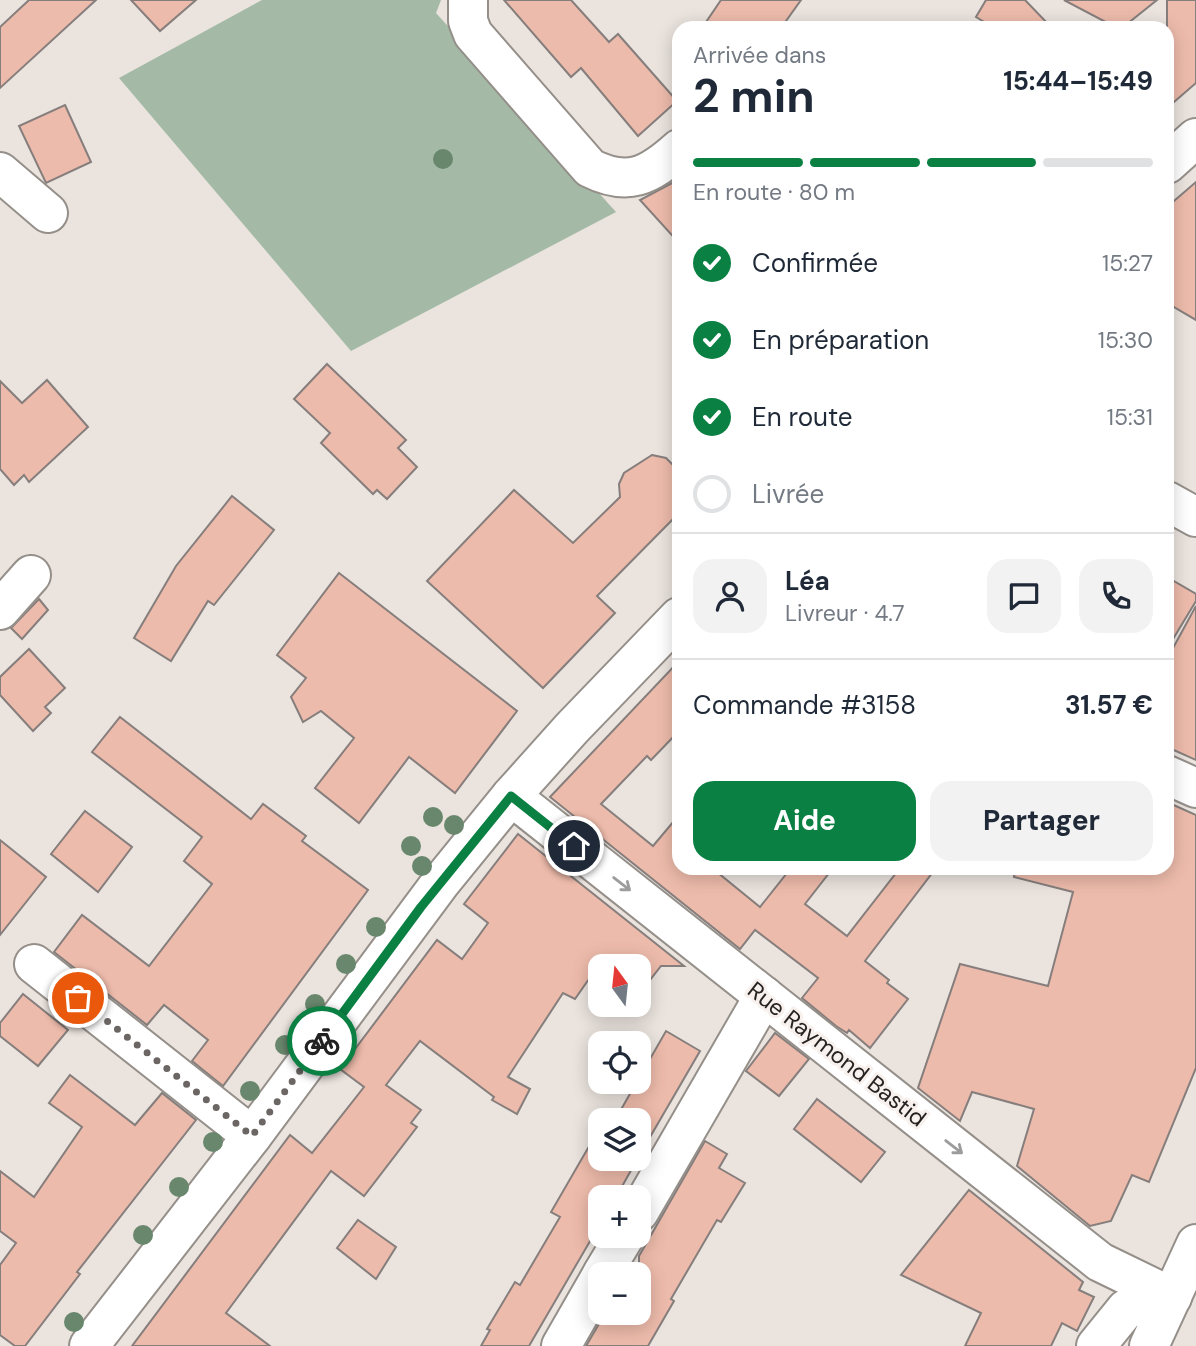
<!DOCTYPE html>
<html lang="fr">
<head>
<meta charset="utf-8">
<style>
  :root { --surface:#fff; --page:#f2f2f3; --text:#1f2937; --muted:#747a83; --line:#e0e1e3; --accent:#0b8043 }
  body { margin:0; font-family:"DM Sans",sans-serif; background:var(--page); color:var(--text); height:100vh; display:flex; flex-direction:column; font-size:26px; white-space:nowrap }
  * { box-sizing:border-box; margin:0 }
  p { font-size:23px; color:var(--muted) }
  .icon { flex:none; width:38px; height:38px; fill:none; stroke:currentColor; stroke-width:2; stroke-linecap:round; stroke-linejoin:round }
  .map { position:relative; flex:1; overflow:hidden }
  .panel { position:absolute; left:672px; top:21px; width:502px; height:854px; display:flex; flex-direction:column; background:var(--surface); border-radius:21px; box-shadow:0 4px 18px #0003 }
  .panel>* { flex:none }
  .needle { width:46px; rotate:345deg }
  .fabs { position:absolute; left:588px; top:954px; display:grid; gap:14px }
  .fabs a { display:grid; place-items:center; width:63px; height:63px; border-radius:14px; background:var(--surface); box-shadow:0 4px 18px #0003; font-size:35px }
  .pin { position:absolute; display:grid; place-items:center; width:60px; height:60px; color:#fff; margin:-30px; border:4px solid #fff; border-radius:50%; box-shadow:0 2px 7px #0007 }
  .courier { position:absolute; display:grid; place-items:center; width:70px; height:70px; margin:-35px; border:5px solid #0b8043; border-radius:50%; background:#fff; color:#222; box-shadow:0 2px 9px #0007 }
  .head em { font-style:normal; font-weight:700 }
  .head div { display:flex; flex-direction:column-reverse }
  .head { display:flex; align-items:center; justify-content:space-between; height:119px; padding:0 21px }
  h1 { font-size:46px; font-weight:700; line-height:52px }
  .bar { display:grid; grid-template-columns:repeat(4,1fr); gap:10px 7px; align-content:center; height:84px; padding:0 21px }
  .bar i { height:9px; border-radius:5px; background:var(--line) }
  .bar .on { background:var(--accent) }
  .bar p { grid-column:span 4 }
  .line { display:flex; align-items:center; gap:18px; padding:0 21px; border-top:2px solid var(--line) }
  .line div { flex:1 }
  .round { display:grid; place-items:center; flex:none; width:74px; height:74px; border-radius:21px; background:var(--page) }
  ol { padding:0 21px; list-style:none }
  li { display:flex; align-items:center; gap:21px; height:77px }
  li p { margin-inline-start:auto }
  li .icon { padding:7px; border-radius:50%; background:var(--accent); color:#fff; stroke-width:4 }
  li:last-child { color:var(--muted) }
  li i { width:38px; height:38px; border:4px solid var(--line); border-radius:50% }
  .cta { display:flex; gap:14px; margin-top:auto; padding:14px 21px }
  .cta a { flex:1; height:80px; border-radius:21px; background:var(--accent); color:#fff; font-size:28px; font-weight:700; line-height:80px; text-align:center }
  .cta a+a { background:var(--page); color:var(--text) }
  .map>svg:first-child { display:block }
</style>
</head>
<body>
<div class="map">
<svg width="1196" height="1346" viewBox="0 0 1196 1346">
  <rect width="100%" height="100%" fill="#eae3de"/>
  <polygon fill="#a4baa6" points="262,0 441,0 436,13 616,212 351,351 119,78"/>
  <g fill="#edbbab" stroke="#857e7c" stroke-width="2">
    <polygon points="29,0 96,0 0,88 0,27"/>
    <polygon points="131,0 196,0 160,31"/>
    <polygon points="504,0 571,0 609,42 618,34 677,101 638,136 581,68 571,77"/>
    <polygon points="721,0 801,0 781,28 702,28"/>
    <polygon points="986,0 1025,0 1052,28 994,28 976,17"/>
    <polygon points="1064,0 1157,0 1122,28 1117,28"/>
    <polygon points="1167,0 1196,0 1196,83 1167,108"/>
    <polygon points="65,105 91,162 46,183 19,126"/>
    <polygon points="1196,182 1196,320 1167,303 1167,207"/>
    <polygon points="672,183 679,191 679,243 640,200"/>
    <polygon points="327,364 406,440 398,448 417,467 387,499 377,490 373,494 321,443 330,433 294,399"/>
    <polygon points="47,380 88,427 29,482 24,475 14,485 0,469 0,381 22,403"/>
    <polygon points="652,455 666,458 679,471 679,513 597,596 615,613 543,688 427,581 514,490 573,543 620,497 619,484 624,473"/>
    <polygon points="232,496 274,530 214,605 208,601 171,661 134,638 176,566"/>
    <polygon points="339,573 517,711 455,793 409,757 359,823 315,788 354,738 321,711 303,722 291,697 306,678 277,655"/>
    <polygon points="1167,577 1196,594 1196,601 1167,649"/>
    <polygon points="39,599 48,610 22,639 11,628"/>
    <polygon points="1196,606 1196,760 1167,747 1167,659"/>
    <polygon points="29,649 65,688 45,707 51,713 33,731 0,695 0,677"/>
    <polygon points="679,661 679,731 651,760 647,756 601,804 653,846 679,815 679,868 712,868 760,907 791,868 833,868 805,904 847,936 900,868 936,868 865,961 889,980 887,983 908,999 870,1048 849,1030 847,1033 836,1026 802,998 818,978 755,930 740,949 550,797"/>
    <polygon points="120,717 251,819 263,804 306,836 302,841 368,890 223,1086 192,1061 208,1040 164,1005 147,1025 54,952 82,915 149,966 212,884 184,861 202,837 92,752"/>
    <polygon points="1167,802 1196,815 1196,1068 1149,1182 1132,1175 1111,1221 1090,1226 1017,1166 1034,1109 972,1092 960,1121 918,1088 960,964 1048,986 1073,892 1014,877 1015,868 1167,868"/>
    <polygon points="85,811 132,847 98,892 51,854"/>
    <polygon points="518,834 684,966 661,966 639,994 639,966 598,966 575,999 563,993 508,1077 530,1089 517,1114 492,1100 494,1097 420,1041 386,1085 421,1110 411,1123 417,1127 364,1196 331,1171 226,1313 270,1346 132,1346 290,1135 312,1153 364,1087 340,1069 437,940 462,959 488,923 464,904"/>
    <polygon points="0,840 46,877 0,935"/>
    <polygon points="23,994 68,1030 38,1066 0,1036 0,1023"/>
    <polygon points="666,1031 700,1051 639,1156 639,1120 615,1120"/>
    <polygon points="775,1033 809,1059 779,1096 746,1071"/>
    <polygon points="70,1075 135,1125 162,1093 196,1120 77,1272 80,1274 25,1346 15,1346 0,1335 0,1265 16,1243 0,1231 0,1171 34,1197 82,1127 49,1103"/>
    <polygon points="817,1099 885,1152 861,1182 794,1129"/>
    <polygon points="595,1136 600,1140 600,1158 638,1158 616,1197 600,1197 600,1224 529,1346 481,1346 490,1330 487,1329 515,1282 520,1285 560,1217 551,1212"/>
    <polygon points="705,1141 727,1154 719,1168 745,1183 721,1222 717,1220 671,1299 674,1301 648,1346 586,1346 606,1312 639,1312 639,1256"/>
    <polygon points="969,1190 1083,1282 1079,1290 1094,1297 1077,1331 1062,1323 1051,1346 965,1346 981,1313 901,1275"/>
    <polygon points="358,1220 396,1247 376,1279 337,1248"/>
  </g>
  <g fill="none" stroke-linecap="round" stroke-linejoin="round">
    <defs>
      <g id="minor">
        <path d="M 468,0 L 468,21 L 473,34 L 590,168 C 628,187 649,176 679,149"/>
        <polyline points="0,172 48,213"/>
        <polyline points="1167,501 1196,517"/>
        <polyline points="0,610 31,575"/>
        <polyline points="1167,775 1196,788"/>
        <polyline points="511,796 1100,1262 1172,1297"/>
        <polyline points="34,964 252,1136"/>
        <polyline points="639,1212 764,996"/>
        <polyline points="602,1274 625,1236"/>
        <polyline points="561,1346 600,1278"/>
        <polyline points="1096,1346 1126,1309 1172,1297"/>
      </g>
      <g id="tertiary">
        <polyline points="1167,164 1196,138"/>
        <polyline points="89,1346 252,1136 441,882 511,796 572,728 679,617"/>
        <polyline points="1149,1346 1196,1244"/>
      </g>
    </defs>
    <use href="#minor" stroke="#958f8a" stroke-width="42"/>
    <use href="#tertiary" stroke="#958f8a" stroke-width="42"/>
    <use href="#minor" stroke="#fff" stroke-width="38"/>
    <use href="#tertiary" stroke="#fff" stroke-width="38"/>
  </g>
  <g fill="#69876d">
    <circle cx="443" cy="159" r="10"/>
    <circle cx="433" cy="817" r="10"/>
    <circle cx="454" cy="825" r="10"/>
    <circle cx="411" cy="846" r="10"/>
    <circle cx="422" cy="866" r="10"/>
    <circle cx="376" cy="927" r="10"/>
    <circle cx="346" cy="964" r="10"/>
    <circle cx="315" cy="1004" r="10"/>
    <circle cx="285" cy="1045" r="10"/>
    <circle cx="250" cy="1091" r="10"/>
    <circle cx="213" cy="1142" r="10"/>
    <circle cx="179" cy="1187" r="10"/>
    <circle cx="143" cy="1235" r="10"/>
    <circle cx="74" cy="1322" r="10"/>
  </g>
  <defs><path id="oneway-shaft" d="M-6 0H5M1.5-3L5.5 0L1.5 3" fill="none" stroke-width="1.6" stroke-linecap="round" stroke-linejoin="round" transform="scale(1.75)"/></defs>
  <g stroke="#9d9c9c">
    <use href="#oneway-shaft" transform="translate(622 884) rotate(38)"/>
    <use href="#oneway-shaft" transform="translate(954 1147) rotate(38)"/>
  </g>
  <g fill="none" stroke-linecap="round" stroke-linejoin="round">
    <polyline stroke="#6b6664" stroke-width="7" stroke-dasharray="0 12.6" points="78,998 252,1136 322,1041"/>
    <polyline stroke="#0b8043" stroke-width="9" points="322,1041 421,907 511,796 574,846"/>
  </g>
  <g text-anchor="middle" stroke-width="6" stroke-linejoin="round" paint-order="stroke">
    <g font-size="23" fill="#262322" stroke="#f7f0ec">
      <text transform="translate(837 1054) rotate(38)" y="8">Rue Raymond Bastid</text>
    </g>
  </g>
</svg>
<div class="fabs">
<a><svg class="needle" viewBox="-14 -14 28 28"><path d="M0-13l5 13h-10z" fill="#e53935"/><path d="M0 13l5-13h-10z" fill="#747a83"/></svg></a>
<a><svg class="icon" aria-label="locate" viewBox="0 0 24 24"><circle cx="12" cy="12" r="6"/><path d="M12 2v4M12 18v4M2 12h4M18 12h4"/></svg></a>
<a><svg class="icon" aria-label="layers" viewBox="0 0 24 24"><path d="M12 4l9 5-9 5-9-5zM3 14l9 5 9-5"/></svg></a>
<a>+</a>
<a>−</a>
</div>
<div class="pin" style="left:78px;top:998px;background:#ea580c"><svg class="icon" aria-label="bag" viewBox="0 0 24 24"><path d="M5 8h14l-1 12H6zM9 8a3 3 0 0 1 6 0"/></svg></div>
<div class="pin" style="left:574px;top:846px;background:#1f2937"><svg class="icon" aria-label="home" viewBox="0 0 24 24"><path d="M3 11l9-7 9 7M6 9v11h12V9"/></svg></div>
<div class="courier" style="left:322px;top:1041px"><svg class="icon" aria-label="bike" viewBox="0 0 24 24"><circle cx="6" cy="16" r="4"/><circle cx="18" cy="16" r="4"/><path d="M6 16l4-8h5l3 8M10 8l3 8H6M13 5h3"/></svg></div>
<section class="panel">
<div class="head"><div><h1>2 min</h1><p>Arrivée dans</p></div><em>15:44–15:49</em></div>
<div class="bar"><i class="on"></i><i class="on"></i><i class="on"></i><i></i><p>En route · 80 m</p></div>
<ol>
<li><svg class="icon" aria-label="check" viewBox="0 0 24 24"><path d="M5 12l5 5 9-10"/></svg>Confirmée<p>15:27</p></li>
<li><svg class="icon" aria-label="check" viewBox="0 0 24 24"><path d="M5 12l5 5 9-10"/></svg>En préparation<p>15:30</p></li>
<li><svg class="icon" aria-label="check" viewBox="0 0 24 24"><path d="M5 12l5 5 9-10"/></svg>En route<p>15:31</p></li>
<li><i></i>Livrée</li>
</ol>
<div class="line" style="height:126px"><a class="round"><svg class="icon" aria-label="person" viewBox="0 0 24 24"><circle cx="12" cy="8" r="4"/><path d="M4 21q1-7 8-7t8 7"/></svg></a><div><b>Léa</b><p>Livreur · 4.7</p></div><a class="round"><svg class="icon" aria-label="chat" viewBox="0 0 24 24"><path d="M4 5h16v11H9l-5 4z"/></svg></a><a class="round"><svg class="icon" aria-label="phone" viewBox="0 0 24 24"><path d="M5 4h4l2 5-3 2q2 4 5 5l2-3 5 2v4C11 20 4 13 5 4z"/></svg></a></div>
<div class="line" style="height:91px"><div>Commande #3158</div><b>31.57 €</b></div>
<div class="cta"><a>Aide</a><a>Partager</a></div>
</section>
</div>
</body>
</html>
